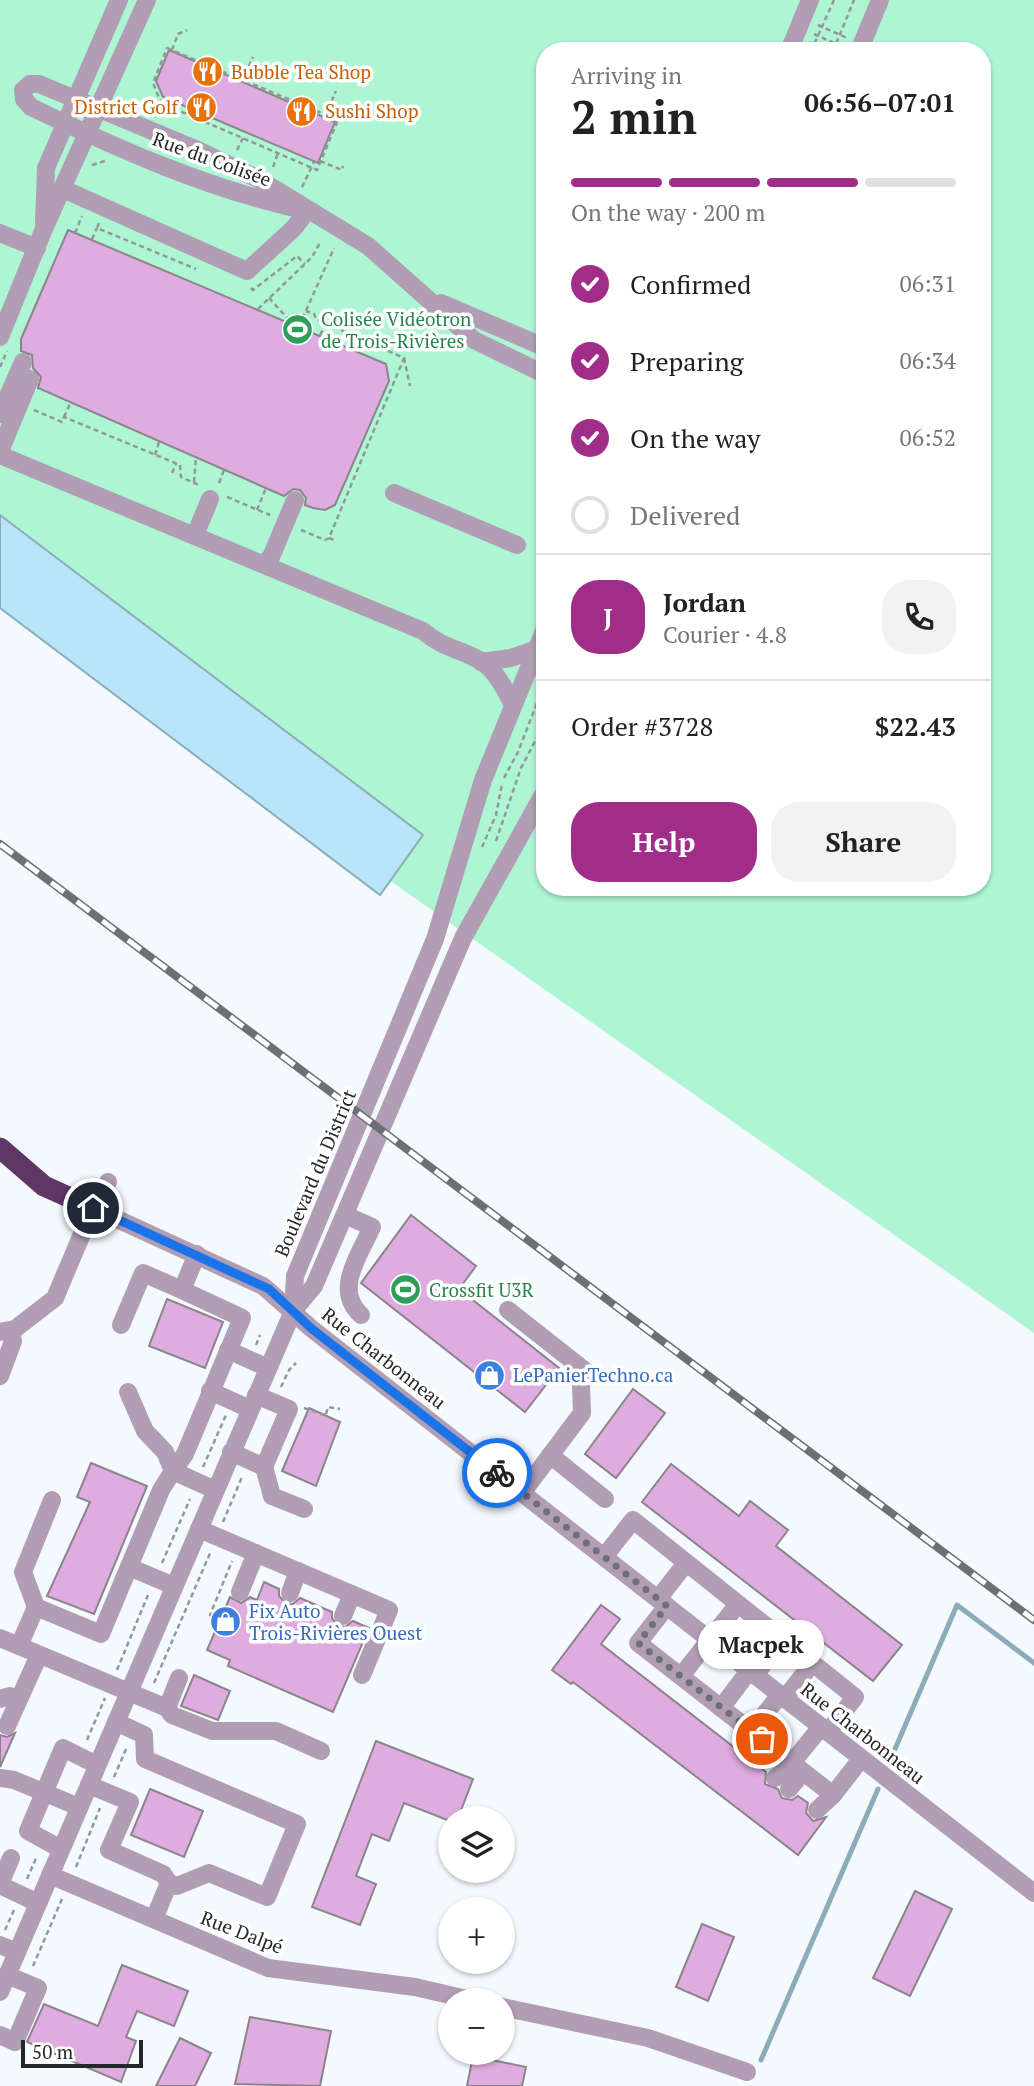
<!DOCTYPE html>
<html lang="en">
<head>
<meta charset="utf-8">
<style>
  :root { --surface:#fff; --page:#f2f2f2; --text:#222; --muted:#767676; --line:#e0e0e0; --accent:#a02d88 }
  body { margin:0; font-family:"PT Serif",serif; background:var(--page); color:var(--text); height:100vh; display:flex; flex-direction:column; font-size:26px; white-space:nowrap }
  * { box-sizing:border-box; margin:0 }
  p { font-size:23px; color:var(--muted) }
  .icon { flex:none; width:38px; height:38px; fill:none; stroke:currentColor; stroke-width:2; stroke-linecap:round; stroke-linejoin:round }
  .map { position:relative; flex:1; overflow:hidden }
  .sheet { position:absolute; left:536px; top:42px; width:455px; height:854px; display:flex; flex-direction:column; background:var(--surface); border-radius:28px; box-shadow:0 2px 5px #0004 }
  .sheet>* { flex:none }
  .controls { position:absolute; left:438px; top:1806px; display:grid; gap:14px }
  .controls a { display:grid; place-items:center; width:77px; height:77px; border-radius:50%; background:var(--surface); box-shadow:0 2px 5px #0004; font-size:35px }
  .scale { position:absolute; left:21px; bottom:18px; width:122px; box-sizing:border-box; padding-left:7px; border:4px solid #24272a; border-top:0; font-size:19px; line-height:24px; white-space:nowrap; color:#24272a; -webkit-text-stroke:5px #fff; paint-order:stroke }
  .pin { position:absolute; display:grid; place-items:center; width:60px; height:60px; color:#fff; margin:-30px; border:4px solid #fff; border-radius:50%; box-shadow:0 2px 7px #0007 }
  .courier { position:absolute; display:grid; place-items:center; width:70px; height:70px; margin:-35px; border:5px solid #1a73e8; border-radius:50%; background:#fff; color:#222; box-shadow:0 2px 9px #0007 }
  .bubble { position:absolute; height:49px; border-radius:24px; background:var(--surface); box-shadow:0 2px 5px #0004; font-size:23px; font-weight:600; line-height:49px; text-align:center }
  .headline em { font-style:normal; font-weight:600 }
  .headline div { display:flex; flex-direction:column-reverse }
  .headline { display:flex; align-items:center; justify-content:space-between; height:119px; padding:0 35px }
  h1 { font-size:46px; font-weight:600; line-height:52px }
  .bar { display:grid; grid-template-columns:repeat(4,1fr); gap:10px 7px; align-content:center; height:84px; padding:0 35px }
  .bar i { height:9px; border-radius:5px; background:var(--line) }
  .bar .on { background:var(--accent) }
  .bar p { grid-column:span 4 }
  .line { display:flex; align-items:center; gap:18px; padding:0 35px; border-top:2px solid var(--line) }
  .line div { flex:1 }
  .round { display:grid; place-items:center; flex:none; width:74px; height:74px; border-radius:28px; background:var(--page) }
  ol { padding:0 35px; list-style:none }
  li { display:flex; align-items:center; gap:21px; height:77px }
  li p { margin-inline-start:auto }
  li .icon { padding:7px; border-radius:50%; background:var(--accent); color:#fff; stroke-width:4 }
  li:last-child { color:var(--muted) }
  li i { width:38px; height:38px; border:4px solid var(--line); border-radius:50% }
  .cta { display:flex; gap:14px; margin-top:auto; padding:14px 35px }
  .cta a { flex:1; height:80px; border-radius:28px; background:var(--accent); color:#fff; font-size:28px; font-weight:600; line-height:80px; text-align:center }
  .cta a+a { background:var(--page); color:var(--text) }
  .map>svg:first-child { display:block }
</style>
</head>
<body>
<div class="map">
<svg width="1034" height="2086" viewBox="0 0 1034 2086">
  <rect width="100%" height="100%" fill="#f4f9fe"/>
  <path fill="#aef5d4" fill-rule="evenodd" d="M 0,0 L 1034,0 L 1034,1333 L 0,607 ZM 544,51 L 982,51 L 982,887 L 544,887 Z"/>
  <polygon fill="#b8e5f8" stroke="#8cacba" stroke-width="2" points="0,515 423,835 380,895 0,608"/>
  <g fill="none" stroke-linecap="round" stroke-linejoin="round">
    <g stroke="#8cacba" stroke-width="5">
      <polyline points="889,1763 957,1605 1034,1663"/>
      <polyline points="761,2060 878,1789"/>
    </g>
  </g>
  <g fill="#dfacdf" stroke="#8b848b" stroke-width="2">
    <polygon points="169,50 335,122 318,163 163,97 156,81"/>
    <polygon points="68,230 386,364 389,381 335,505 325,510 313,508 305,505 306,498 300,490 293,489 284,496 38,388 41,377 33,368 32,355 21,351 21,339"/>
    <polygon points="411,1215 476,1266 459,1289 559,1368 525,1412 361,1283"/>
    <polygon points="167,1299 223,1322 205,1368 149,1346"/>
    <polygon points="633,1389 665,1413 616,1478 585,1454"/>
    <polygon points="309,1408 340,1422 316,1486 282,1471"/>
    <polygon points="91,1463 147,1486 94,1614 47,1596 90,1502 77,1497"/>
    <polygon points="671,1464 739,1516 750,1501 788,1530 776,1546 902,1645 873,1681 642,1502"/>
    <polygon points="264,1582 279,1589 279,1596 286,1603 293,1604 300,1598 332,1612 332,1618 338,1626 345,1627 353,1621 369,1628 333,1712 228,1666 230,1660 207,1650 230,1597 241,1603 250,1597 257,1600"/>
    <polygon points="601,1605 620,1619 601,1644 766,1772 765,1784 778,1789 782,1798 792,1800 798,1796 808,1803 806,1813 813,1821 826,1817 798,1855 573,1682 571,1684 552,1670"/>
    <polygon points="194,1675 230,1691 218,1720 181,1706"/>
    <polygon points="15,1733 0,1767 0,1735 7,1737"/>
    <polygon points="376,1741 473,1779 458,1818 450,1818 450,1821 404,1803 389,1841 372,1834 356,1876 376,1884 360,1925 312,1907"/>
    <polygon points="150,1789 203,1811 184,1857 131,1835"/>
    <polygon points="915,1891 952,1909 910,1996 873,1978"/>
    <polygon points="702,1924 734,1937 708,2001 676,1987"/>
    <polygon points="122,1965 188,1991 174,2026 137,2011 126,2037 136,2041 121,2082 27,2042 44,2004 98,2026"/>
    <polygon points="250,2017 331,2031 320,2086 235,2084"/>
    <polygon points="180,2038 211,2053 195,2086 156,2086"/>
    <polygon points="473,2056 526,2067 522,2086 467,2086"/>
  </g>
  <g fill="none" stroke-linecap="round" stroke-linejoin="round">
    <g stroke="#93979b" stroke-width="2.5" stroke-dasharray="5 3.5" stroke-linecap="butt">
      <polyline points="818,25 847,38"/>
      <polyline points="814,34 843,47"/>
      <polygon points="167,48 338,120 317,170 161,103 153,83"/>
      <polyline points="172,50 178,34 187,30"/>
      <polyline points="811,51 834,0"/>
      <polyline points="833,51 854,0"/>
      <polyline points="242,82 253,57"/>
      <polyline points="325,117 336,91"/>
      <polyline points="237,150 243,138"/>
      <polyline points="320,161 342,170 343,166"/>
      <polyline points="92,165 105,161"/>
      <polyline points="273,167 278,153"/>
      <polyline points="302,187 314,162"/>
      <polyline points="99,223 97,228 196,269"/>
      <polyline points="75,233 82,216"/>
      <polyline points="92,239 97,228"/>
      <polyline points="251,288 253,290 297,256 305,264"/>
      <polyline points="269,298 290,321 300,325"/>
      <polyline points="258,309 312,257 321,241"/>
      <polyline points="299,326 334,248"/>
      <polyline points="320,335 326,324"/>
      <polyline points="404,358 410,386"/>
      <polyline points="0,367 7,351"/>
      <polyline points="34,410 62,422 64,417 180,465 181,477 199,485"/>
      <polyline points="64,417 70,404"/>
      <polyline points="155,455 159,442"/>
      <polyline points="172,473 176,464"/>
      <polyline points="194,482 196,458"/>
      <polyline points="219,483 224,470"/>
      <polyline points="227,497 270,515"/>
      <polyline points="257,510 266,488"/>
      <polyline points="301,530 325,540 329,538 404,358 316,319 314,314 306,311"/>
      <polyline points="329,538 336,541"/>
      <polyline points="504,778 518,752 544,685"/>
      <polyline points="496,841 521,768 544,724"/>
      <polyline points="482,847 496,815 502,784"/>
      <polyline points="256,1345 260,1335"/>
      <polyline points="281,1387 289,1370 296,1363"/>
      <polyline points="304,1408 325,1415"/>
      <polyline points="326,1414 328,1407 340,1409"/>
      <polyline points="203,1467 226,1415"/>
      <polyline points="223,1522 242,1477"/>
      <polyline points="162,1563 190,1499"/>
      <polyline points="220,1619 210,1615 232,1561"/>
      <polyline points="117,1670 148,1595"/>
      <polyline points="154,1683 211,1551"/>
      <polyline points="87,1740 105,1698"/>
      <polyline points="114,1777 127,1747"/>
      <polyline points="76,1867 100,1808"/>
      <polyline points="27,1879 37,1856"/>
      <polyline points="5,1930 14,1910"/>
      <polyline points="33,1966 62,1899"/>
    </g>
    <g stroke="#b19db4" stroke-width="18">
      <polyline points="789,51 810,0"/>
      <polyline points="859,51 880,0"/>
      <polyline points="63,189 247,271 294,228 307,211"/>
      <path d="M 307,211 C 211,190 120,150 31,107 L 24,99 L 23,90 L 30,84 L 39,84 L 198,150 L 260,180 L 368,246 L 474,340 L 544,374"/>
      <polyline points="44,223 46,168 119,0"/>
      <polyline points="0,233 37,248"/>
      <polyline points="441,303 544,347"/>
      <polyline points="0,337 43,231 147,0"/>
      <polyline points="0,414 23,362"/>
      <polyline points="0,451 30,379"/>
      <path d="M 0,455 L 423,631 C 444,649 461,649 481,661 C 496,671 505,689 513,705"/>
      <polyline points="394,493 517,545"/>
      <polyline points="195,535 210,499"/>
      <polyline points="263,564 271,557 295,500"/>
      <polyline points="481,662 511,658 537,649"/>
      <polyline points="93,1208 263,1286 312,1329 1034,1893"/>
      <path d="M 345,1215 L 372,1227 C 360,1254 333,1290 361,1315"/>
      <polyline points="508,1310 588,1373 581,1384 582,1413 522,1493"/>
      <polyline points="293,1311 295,1276 435,939 483,780 544,631"/>
      <polyline points="121,1325 143,1273 182,1290"/>
      <polyline points="0,1332 15,1329 55,1298 93,1208 108,1182"/>
      <polyline points="228,1350 268,1368"/>
      <polyline points="0,1376 13,1341 11,1331"/>
      <polyline points="210,1391 250,1409"/>
      <polyline points="128,1392 145,1431 165,1452 173,1471"/>
      <polyline points="231,1452 264,1467 289,1409 256,1395"/>
      <polyline points="550,1455 605,1499"/>
      <polyline points="264,1467 272,1496 304,1509"/>
      <polyline points="173,1471 185,1454 242,1318 182,1290 197,1254"/>
      <polyline points="199,1529 389,1610 362,1675"/>
      <polyline points="604,1557 633,1520 855,1697 828,1732"/>
      <polyline points="129,1567 174,1586"/>
      <polyline points="240,1592 256,1553"/>
      <polyline points="290,1593 298,1571"/>
      <polyline points="658,1599 686,1563"/>
      <polyline points="667,1606 638,1643 833,1795 861,1759"/>
      <polyline points="36,1607 23,1572 52,1500"/>
      <polyline points="343,1616 352,1594"/>
      <polyline points="0,1638 167,1708 179,1678"/>
      <polyline points="19,1646 36,1607 101,1634 161,1490 173,1471 215,1490"/>
      <polyline points="755,1675 782,1640"/>
      <polyline points="681,1676 738,1604"/>
      <polyline points="0,1699 10,1696 19,1699"/>
      <polyline points="784,1699 812,1664"/>
      <polyline points="167,1708 172,1715 212,1731 276,1731 321,1751"/>
      <polyline points="721,1708 749,1671"/>
      <polyline points="116,1722 144,1735 145,1759 297,1824 267,1897 209,1873 177,1886 169,1883"/>
      <polyline points="7,1726 39,1655"/>
      <polyline points="751,1731 780,1695"/>
      <polyline points="0,1778 14,1780 79,1807"/>
      <polyline points="775,1778 786,1770 821,1727"/>
      <polyline points="89,1785 130,1802 109,1850 163,1874 169,1883 154,1919"/>
      <polyline points="789,1789 803,1772"/>
      <polyline points="817,1810 833,1795"/>
      <polyline points="61,1849 28,1831 63,1748 97,1765"/>
      <polyline points="50,1875 268,1968 415,1987 471,2000"/>
      <polyline points="0,1884 11,1858"/>
      <polyline points="0,1885 38,1903"/>
      <polyline points="0,1945 17,1952"/>
      <polyline points="0,1992 293,1311 314,1286 463,938 544,793"/>
      <polyline points="502,2007 648,2038 747,2072"/>
      <polyline points="0,2035 15,2042 38,1988 7,1975"/>
    </g>
    <polyline stroke="#5f3765" stroke-width="21" points="0,1148 44,1186 93,1208"/>
    <defs>
      <polyline id="rail" points="0,844 1034,1620"/>
    </defs>
    <use href="#rail" stroke="#6c7073" stroke-width="8"/>
    <use href="#rail" stroke="#fff" stroke-width="5" stroke-dasharray="16" stroke-linecap="butt"/>
  </g>
  <g fill="none" stroke-linecap="round" stroke-linejoin="round">
    <polyline stroke="#6d7074" stroke-width="7" stroke-dasharray="0 12.6" points="497,1473 667,1606 638,1643 762,1739"/>
    <polyline stroke="#1a73e8" stroke-width="9" points="93,1208 269,1289 312,1329 497,1473"/>
  </g>
  <defs>
    <symbol id="restaurant-disc" viewBox="-11 -11 22 22"><circle r="9.5" fill="#e8710a" stroke="#fff"/><path d="M-5-6h1v4h1v-4h1v4h1v-4h1v5L-1.5 .5V6h-2V.5L-5-1ZM5-6V6H3V1.5H1.5Q1.5-4 5-6Z" fill="#fff"/></symbol>
    <symbol id="stadium-disc" viewBox="-11 -11 22 22"><circle r="9.5" fill="#2e9e5b" stroke="#fff"/><path d="M0-5a6.5 5 0 1 0 0 10a6.5 5 0 1 0 0-10ZM-3.5-1.8h7v3.6h-7Z" fill="#fff"/></symbol>
    <symbol id="shop-disc" viewBox="-11 -11 22 22"><circle r="9.5" fill="#3f7fe0" stroke="#fff"/><path d="M-5-2.5h2.3a2.7 3.5 0 0 1 5.4 0H5L5.5 6h-11ZM-1.5-2.5h3a1.5 2.3 0 0 0-3 0Z" fill="#fff"/></symbol>
  </defs>
  <g fill-rule="evenodd">
    <use href="#restaurant-disc" x="190" y="54" width="35" height="35"/>
    <use href="#restaurant-disc" x="184" y="90" width="35" height="35"/>
    <use href="#restaurant-disc" x="284" y="94" width="35" height="35"/>
    <use href="#stadium-disc" x="280" y="312" width="35" height="35"/>
    <use href="#stadium-disc" x="388" y="1272" width="35" height="35"/>
    <use href="#shop-disc" x="472" y="1358" width="35" height="35"/>
    <use href="#shop-disc" x="208" y="1604" width="35" height="35"/>
  </g>
  <g text-anchor="middle" stroke-width="7" stroke-linejoin="round" paint-order="stroke">
    <g font-size="19" fill="#c56008" stroke="#fff" text-anchor="start">
      <text x="231" y="79">Bubble Tea Shop</text>
      <text x="178" y="114" text-anchor="end">District Golf</text>
      <text x="325" y="118">Sushi Shop</text>
    </g>
    <g font-size="19" fill="#24272a" stroke="#fff">
      <text transform="translate(212 159) rotate(20)" y="7">Rue du Colisée</text>
      <text transform="translate(315 1173) rotate(-67)" y="7">Boulevard du District</text>
      <text transform="translate(384 1358) rotate(38)" y="7">Rue Charbonneau</text>
      <text transform="translate(863 1733) rotate(38)" y="7">Rue Charbonneau</text>
      <text transform="translate(242 1932) rotate(21)" y="7">Rue Dalpé</text>
    </g>
    <g font-size="19" fill="#27864d" stroke="#fff" text-anchor="start">
      <text x="321" y="326">Colisée Vidéotron<tspan x="321" dy="22">de Trois-Rivières</tspan></text>
      <text x="429" y="1297">Crossfit U3R</text>
    </g>
    <g font-size="19" fill="#366cbe" stroke="#fff" text-anchor="start">
      <text x="513" y="1382">LePanierTechno.ca</text>
      <text x="249" y="1618">Fix Auto<tspan x="249" dy="22">Trois-Rivières Ouest</tspan></text>
    </g>
  </g>
</svg>
<div class="controls">
<a><svg class="icon" aria-label="layers" viewBox="0 0 24 24"><path d="M12 4l9 5-9 5-9-5zM3 14l9 5 9-5"/></svg></a>
<a>+</a>
<a>−</a>
</div>
<div class="scale">50 m</div>
<div class="pin" style="left:762px;top:1739px;background:#ea580c"><svg class="icon" aria-label="bag" viewBox="0 0 24 24"><path d="M5 8h14l-1 12H6zM9 8a3 3 0 0 1 6 0"/></svg></div>
<div class="pin" style="left:93px;top:1208px;background:#1f2937"><svg class="icon" aria-label="home" viewBox="0 0 24 24"><path d="M3 11l9-7 9 7M6 9v11h12V9"/></svg></div>
<div class="courier" style="left:497px;top:1473px"><svg class="icon" aria-label="bike" viewBox="0 0 24 24"><circle cx="6" cy="16" r="4"/><circle cx="18" cy="16" r="4"/><path d="M6 16l4-8h5l3 8M10 8l3 8H6M13 5h3"/></svg></div>
<div class="bubble" style="left:698px;top:1620px;width:126px">Macpek</div>
<section class="sheet">
<div class="headline"><div><h1>2 min</h1><p>Arriving in</p></div><em>06:56–07:01</em></div>
<div class="bar"><i class="on"></i><i class="on"></i><i class="on"></i><i></i><p>On the way · 200 m</p></div>
<ol>
<li><svg class="icon" aria-label="check" viewBox="0 0 24 24"><path d="M5 12l5 5 9-10"/></svg>Confirmed<p>06:31</p></li>
<li><svg class="icon" aria-label="check" viewBox="0 0 24 24"><path d="M5 12l5 5 9-10"/></svg>Preparing<p>06:34</p></li>
<li><svg class="icon" aria-label="check" viewBox="0 0 24 24"><path d="M5 12l5 5 9-10"/></svg>On the way<p>06:52</p></li>
<li><i></i>Delivered</li>
</ol>
<div class="line" style="height:126px"><b class="round" style="background:var(--accent);color:#fff">J</b><div><b>Jordan</b><p>Courier · 4.8</p></div><a class="round"><svg class="icon" aria-label="phone" viewBox="0 0 24 24"><path d="M5 4h4l2 5-3 2q2 4 5 5l2-3 5 2v4C11 20 4 13 5 4z"/></svg></a></div>
<div class="line" style="height:91px"><div>Order #3728</div><b>$22.43</b></div>
<div class="cta"><a>Help</a><a>Share</a></div>
</section>
</div>
</body>
</html>
